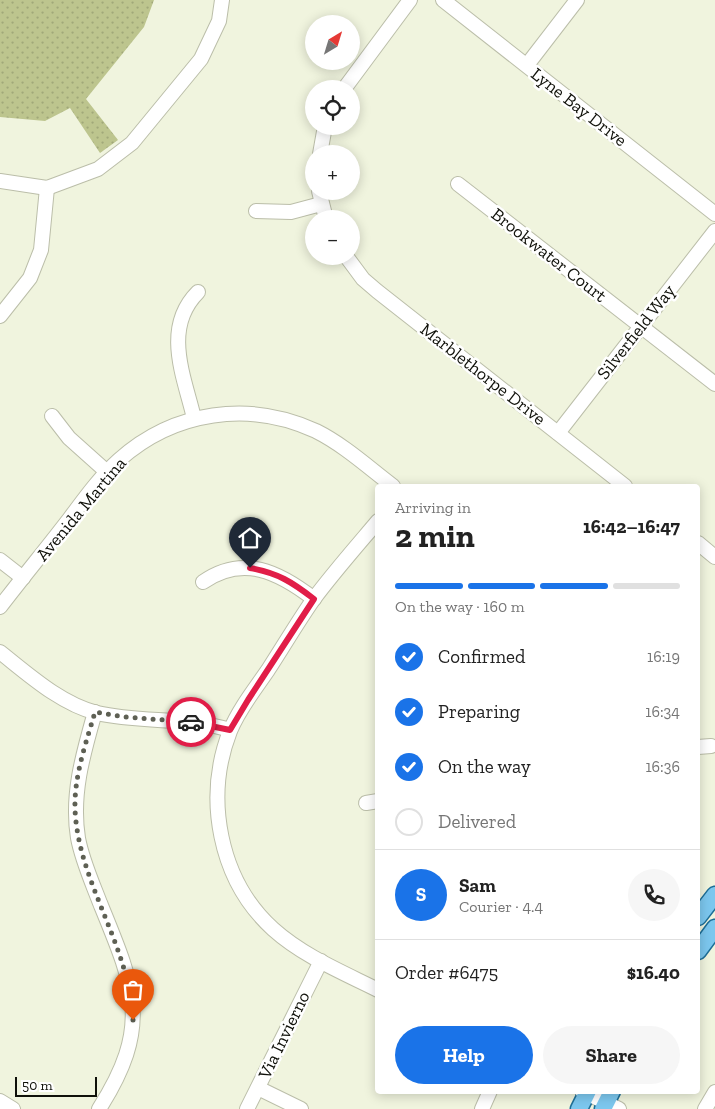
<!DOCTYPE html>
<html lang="en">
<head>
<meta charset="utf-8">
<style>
  :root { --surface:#fff; --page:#f6f6f6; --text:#222; --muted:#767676; --line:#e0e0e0; --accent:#1a73e8 }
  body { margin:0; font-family:"Zilla Slab",serif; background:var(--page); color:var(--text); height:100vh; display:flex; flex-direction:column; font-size:19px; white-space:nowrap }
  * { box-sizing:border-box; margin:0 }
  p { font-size:16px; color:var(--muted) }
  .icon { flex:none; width:28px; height:28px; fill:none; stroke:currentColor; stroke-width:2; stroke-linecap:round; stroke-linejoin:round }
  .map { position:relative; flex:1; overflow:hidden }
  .drawer { position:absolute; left:375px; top:484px; width:325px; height:610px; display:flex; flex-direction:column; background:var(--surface); border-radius:5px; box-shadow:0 2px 12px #0003 }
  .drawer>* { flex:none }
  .needle { width:32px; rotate:38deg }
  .buttons { position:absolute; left:305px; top:15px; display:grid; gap:10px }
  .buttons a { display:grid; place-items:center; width:55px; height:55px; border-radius:50%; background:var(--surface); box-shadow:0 2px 12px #0003; font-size:25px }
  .scale { position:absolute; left:15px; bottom:12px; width:82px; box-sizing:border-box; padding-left:5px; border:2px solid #0f1009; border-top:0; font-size:14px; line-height:18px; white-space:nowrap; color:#0f1009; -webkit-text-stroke:4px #fff; paint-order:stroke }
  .pin { position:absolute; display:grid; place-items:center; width:42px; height:42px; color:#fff; margin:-51px -21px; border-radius:50% 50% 50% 0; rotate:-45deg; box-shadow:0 0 5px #0007 }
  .pin .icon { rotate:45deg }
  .courier { position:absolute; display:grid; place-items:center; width:50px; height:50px; margin:-25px; border:4px solid #e11d48; border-radius:50%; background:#fff; color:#222; box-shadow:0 1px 6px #0007 }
  .summary em { font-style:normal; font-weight:700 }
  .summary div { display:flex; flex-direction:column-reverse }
  .summary { display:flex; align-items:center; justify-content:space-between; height:85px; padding:0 20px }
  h1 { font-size:32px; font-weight:700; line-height:38px }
  .bar { display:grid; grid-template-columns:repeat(4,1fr); gap:8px 5px; align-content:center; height:60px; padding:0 20px }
  .bar i { height:6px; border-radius:4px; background:var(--line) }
  .bar .current { background:var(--accent) }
  .bar p { grid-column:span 4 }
  .line { display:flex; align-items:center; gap:12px; padding:0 20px; border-top:1px solid var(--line) }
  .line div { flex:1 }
  .round { display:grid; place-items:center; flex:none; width:52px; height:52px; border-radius:26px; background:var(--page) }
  ol { padding:0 20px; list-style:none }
  li { display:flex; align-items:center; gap:15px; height:55px }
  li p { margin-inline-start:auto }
  li .icon { padding:5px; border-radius:50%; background:var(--accent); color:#fff; stroke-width:4 }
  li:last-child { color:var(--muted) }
  li i { width:28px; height:28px; border:2px solid var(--line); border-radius:50% }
  .primary-button { display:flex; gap:10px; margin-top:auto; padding:10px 20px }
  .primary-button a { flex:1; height:58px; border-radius:30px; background:var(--accent); color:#fff; font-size:20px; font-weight:700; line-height:58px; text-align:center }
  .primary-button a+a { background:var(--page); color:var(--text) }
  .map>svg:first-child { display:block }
</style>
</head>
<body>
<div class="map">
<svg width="715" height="1109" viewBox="0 0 715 1109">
  <defs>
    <pattern id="grass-dots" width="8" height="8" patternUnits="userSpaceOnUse" patternTransform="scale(1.25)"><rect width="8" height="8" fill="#bdc58e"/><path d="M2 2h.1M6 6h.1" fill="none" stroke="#a1a879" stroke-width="1.8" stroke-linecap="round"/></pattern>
  </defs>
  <rect width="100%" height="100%" fill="#f0f4de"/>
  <polygon fill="url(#grass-dots)" points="0,0 154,0 144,27 86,99 118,140 100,153 70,108 45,121 0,117"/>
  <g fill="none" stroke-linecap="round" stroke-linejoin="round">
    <defs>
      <g id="minor">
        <polyline points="443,0 715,214"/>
        <polyline points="527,65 577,0"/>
        <polyline points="344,89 410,0"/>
        <polyline points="320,154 325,126"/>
        <polyline points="0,181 47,188 98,169 132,143 201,59 219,21 222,0"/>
        <polyline points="458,184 715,384"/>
        <polyline points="319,191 326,219"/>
        <polyline points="256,211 291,212 321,204"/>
        <polyline points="346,256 363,279 377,291 625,486"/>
        <polyline points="0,316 30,278 41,250 47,188"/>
        <polyline points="52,416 69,438 107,472"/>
        <path d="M 194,418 C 184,376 162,328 198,292"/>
        <polyline points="558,433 715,231"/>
        <path d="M 378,521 C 356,547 333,573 313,600 C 297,623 283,647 268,670 C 255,689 239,709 230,731 C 204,798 219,880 273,929 C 303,956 342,972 378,990"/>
        <polyline points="698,543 715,557"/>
        <polyline points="0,560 23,578"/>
        <path d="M 203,582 C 243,554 279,572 314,599"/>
        <path d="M 0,607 C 23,577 47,548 70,518 C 85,498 100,477 119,460 C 174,411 249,400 316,431 C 344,445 368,467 393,486"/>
        <path d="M 0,652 C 29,675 61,704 97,713 C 141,723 187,717 230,730"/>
        <path d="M 95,712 C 83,754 71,795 78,838 C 82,860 92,882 100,903 C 135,988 152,1026 99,1109"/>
        <polyline points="698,747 711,746"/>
        <polyline points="366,803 378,801"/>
        <polyline points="258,1088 301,1109"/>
        <polyline points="582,1091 619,1109"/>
        <polyline points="0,1101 13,1109"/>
        <polyline points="247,1109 321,961"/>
        <polyline points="482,1109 490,1091"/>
        <polyline points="705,1109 715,1092"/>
      </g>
      <g id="major">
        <polyline points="698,917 715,895"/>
        <polyline points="698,951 715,928"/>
        <polyline points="579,1109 588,1091"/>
        <polyline points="603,1109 612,1091"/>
      </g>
    </defs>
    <use href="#minor" stroke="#bbbea9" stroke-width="16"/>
    <use href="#major" stroke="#1d6e97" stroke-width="19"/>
    <use href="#minor" stroke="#fff" stroke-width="14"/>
    <use href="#major" stroke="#7cc7ee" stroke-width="16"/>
  </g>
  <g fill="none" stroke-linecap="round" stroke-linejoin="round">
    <path stroke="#5e6054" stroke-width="5" stroke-dasharray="0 9" d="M 133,1020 C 130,945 78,883 75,809 C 74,776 86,743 95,712 L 125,717 L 191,722"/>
    <path stroke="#e11d48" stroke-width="6" d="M 191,722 L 230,730 L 248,700 L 314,599 C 292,582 278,573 250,568"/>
  </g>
  <g text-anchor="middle" stroke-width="5" stroke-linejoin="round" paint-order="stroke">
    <g font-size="18" fill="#0f1009" stroke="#fff">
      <text transform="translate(579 107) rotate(38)" y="6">Lyne Bay Drive</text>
      <text transform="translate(549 255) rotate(38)" y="6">Brookwater Court</text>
      <text transform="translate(636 332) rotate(-52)" y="6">Silverfield Way</text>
      <text transform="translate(483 374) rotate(38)" y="6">Marblethorpe Drive</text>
      <text transform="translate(81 509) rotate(-50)" y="6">Avenida Martina</text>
      <text transform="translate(284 1035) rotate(-64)" y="6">Via Invierno</text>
    </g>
  </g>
</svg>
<div class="buttons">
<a><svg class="needle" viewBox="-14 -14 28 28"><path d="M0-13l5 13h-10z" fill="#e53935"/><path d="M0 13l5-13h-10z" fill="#767676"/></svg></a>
<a><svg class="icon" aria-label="locate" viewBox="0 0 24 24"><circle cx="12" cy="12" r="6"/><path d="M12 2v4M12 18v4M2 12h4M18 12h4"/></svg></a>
<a>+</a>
<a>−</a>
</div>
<div class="scale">50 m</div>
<div class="pin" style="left:133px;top:1020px;background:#ea580c"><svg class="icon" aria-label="bag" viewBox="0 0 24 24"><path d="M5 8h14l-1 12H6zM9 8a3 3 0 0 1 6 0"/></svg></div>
<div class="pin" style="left:250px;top:568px;background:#1f2937"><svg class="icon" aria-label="home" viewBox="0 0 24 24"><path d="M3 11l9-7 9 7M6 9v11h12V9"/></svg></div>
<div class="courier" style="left:191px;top:722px"><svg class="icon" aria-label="car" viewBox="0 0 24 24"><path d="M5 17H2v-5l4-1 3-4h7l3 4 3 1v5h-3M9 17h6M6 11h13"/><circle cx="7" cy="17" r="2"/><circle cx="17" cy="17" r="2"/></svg></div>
<section class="drawer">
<div class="summary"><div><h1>2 min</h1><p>Arriving in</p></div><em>16:42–16:47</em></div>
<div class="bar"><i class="current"></i><i class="current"></i><i class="current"></i><i></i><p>On the way · 160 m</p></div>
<ol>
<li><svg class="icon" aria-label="check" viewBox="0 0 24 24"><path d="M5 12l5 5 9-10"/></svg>Confirmed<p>16:19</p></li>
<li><svg class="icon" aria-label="check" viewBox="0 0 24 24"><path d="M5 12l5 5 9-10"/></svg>Preparing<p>16:34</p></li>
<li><svg class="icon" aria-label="check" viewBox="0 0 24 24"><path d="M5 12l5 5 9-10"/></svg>On the way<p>16:36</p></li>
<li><i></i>Delivered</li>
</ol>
<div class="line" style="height:90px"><b class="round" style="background:var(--accent);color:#fff">S</b><div><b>Sam</b><p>Courier · 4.4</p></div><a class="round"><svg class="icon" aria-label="phone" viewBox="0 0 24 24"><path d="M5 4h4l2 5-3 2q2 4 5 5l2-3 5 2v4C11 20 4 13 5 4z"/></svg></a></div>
<div class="line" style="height:65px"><div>Order #6475</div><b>$16.40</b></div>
<div class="primary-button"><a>Help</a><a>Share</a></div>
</section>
</div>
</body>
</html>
